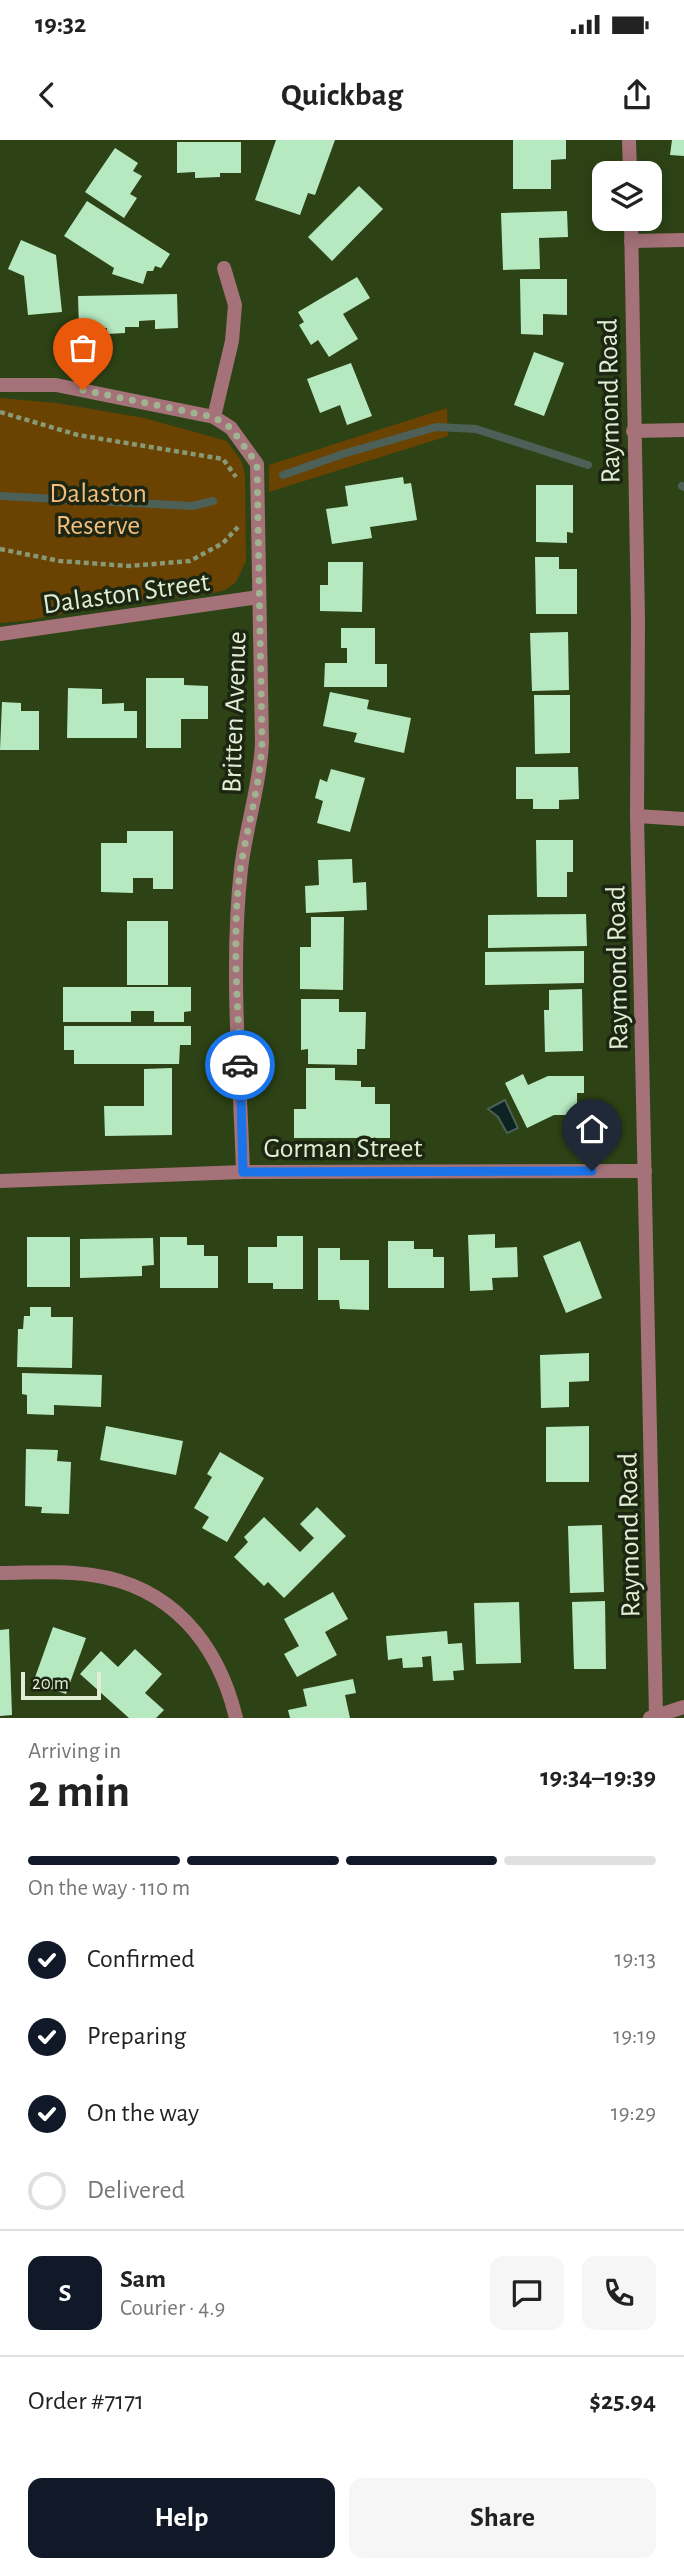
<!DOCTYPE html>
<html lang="en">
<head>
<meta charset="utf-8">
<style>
  :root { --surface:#fff; --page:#f6f6f6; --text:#222; --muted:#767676; --line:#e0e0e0; --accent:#111827 }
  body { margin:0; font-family:"Alegreya Sans",sans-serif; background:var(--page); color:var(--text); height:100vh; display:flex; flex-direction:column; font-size:26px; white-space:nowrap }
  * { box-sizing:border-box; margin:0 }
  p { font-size:23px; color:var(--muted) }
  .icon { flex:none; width:38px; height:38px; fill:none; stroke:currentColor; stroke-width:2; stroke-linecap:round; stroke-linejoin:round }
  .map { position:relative; height:1578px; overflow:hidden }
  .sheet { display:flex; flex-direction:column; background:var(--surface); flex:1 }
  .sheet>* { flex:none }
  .tools { position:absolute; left:592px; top:21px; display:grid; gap:14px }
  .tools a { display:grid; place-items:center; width:70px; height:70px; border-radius:14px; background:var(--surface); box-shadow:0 4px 18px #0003; font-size:35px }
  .scale { position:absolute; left:21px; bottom:18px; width:80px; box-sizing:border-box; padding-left:7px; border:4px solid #e0eed4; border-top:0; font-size:19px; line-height:24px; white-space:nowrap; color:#e0eed4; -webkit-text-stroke:5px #1c2612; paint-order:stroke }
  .pin { position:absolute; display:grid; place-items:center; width:60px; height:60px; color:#fff; margin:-72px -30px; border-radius:50% 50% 50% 0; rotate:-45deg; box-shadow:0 0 7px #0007 }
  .pin .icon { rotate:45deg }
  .courier { position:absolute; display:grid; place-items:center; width:70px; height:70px; margin:-35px; border:5px solid #1a73e8; border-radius:50%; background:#fff; color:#222; box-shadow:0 2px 9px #0007 }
  .head em { font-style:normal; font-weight:600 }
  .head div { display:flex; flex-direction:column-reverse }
  .head { display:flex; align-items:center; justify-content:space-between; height:119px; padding:0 28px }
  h1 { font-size:46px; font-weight:600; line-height:52px }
  .bar { display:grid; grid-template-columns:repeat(4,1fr); gap:10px 7px; align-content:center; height:84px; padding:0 28px }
  .bar i { height:9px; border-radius:5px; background:var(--line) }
  .bar .selected { background:var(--accent) }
  .bar p { grid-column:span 4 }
  .line { display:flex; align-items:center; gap:18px; padding:0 28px; border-top:2px solid var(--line) }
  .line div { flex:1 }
  .round { display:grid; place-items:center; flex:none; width:74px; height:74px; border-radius:14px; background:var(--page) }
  ol { padding:0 28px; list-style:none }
  li { display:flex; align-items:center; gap:21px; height:77px }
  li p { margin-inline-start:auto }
  li .icon { padding:7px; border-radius:50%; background:var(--accent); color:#fff; stroke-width:4 }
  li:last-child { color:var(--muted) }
  li i { width:38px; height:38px; border:4px solid var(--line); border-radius:50% }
  .button { display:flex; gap:14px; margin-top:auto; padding:14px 28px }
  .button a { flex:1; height:80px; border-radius:14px; background:var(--accent); color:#fff; font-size:28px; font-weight:600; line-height:80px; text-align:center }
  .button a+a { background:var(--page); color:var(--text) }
  .status { display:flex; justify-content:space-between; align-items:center; height:49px; padding:0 35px; background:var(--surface); direction:ltr }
  .status svg { height:19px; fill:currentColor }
  header { display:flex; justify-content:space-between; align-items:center; height:91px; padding:0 28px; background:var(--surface); font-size:32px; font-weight:600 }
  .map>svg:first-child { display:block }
</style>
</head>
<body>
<div class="status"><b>19:32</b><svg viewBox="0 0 49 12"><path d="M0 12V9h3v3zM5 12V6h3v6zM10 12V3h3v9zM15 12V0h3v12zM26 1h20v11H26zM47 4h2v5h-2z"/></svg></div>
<header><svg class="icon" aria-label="back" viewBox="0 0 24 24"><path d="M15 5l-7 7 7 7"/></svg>Quickbag<svg class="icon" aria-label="share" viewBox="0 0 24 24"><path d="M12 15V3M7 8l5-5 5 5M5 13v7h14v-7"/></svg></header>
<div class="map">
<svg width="684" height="1578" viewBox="0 0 684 1578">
  <rect width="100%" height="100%" fill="#2d4315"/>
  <g fill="#6a4202">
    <polygon points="0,258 57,263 144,278 227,301 242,322 245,336 246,421 236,442 225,450 213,453 116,464 24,481 0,483"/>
    <polygon points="447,268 448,296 269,352 269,325"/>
  </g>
  <polygon fill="#0d2322" stroke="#4c6057" stroke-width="2" points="505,960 518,988 507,993 498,977 488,969"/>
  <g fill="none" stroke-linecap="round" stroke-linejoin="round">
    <g stroke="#4c6057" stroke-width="8">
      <polyline points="283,335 343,314 436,287 476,289 588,325"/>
      <polyline points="682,346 684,347"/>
      <polyline points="0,356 192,366 213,361"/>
    </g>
  </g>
  <g fill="#b7e9c1">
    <polygon points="276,0 335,0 315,55 308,53 300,75 255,60"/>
    <polygon points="513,0 566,0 566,19 551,20 551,49 513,49"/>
    <polygon points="672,0 684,0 684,16 670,15"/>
    <polygon points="177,2 241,2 241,33 220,33 220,37 195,38 195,32 177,33"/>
    <polygon points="115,8 138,23 133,31 142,36 130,54 137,58 124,78 85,52"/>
    <polygon points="359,46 383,69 332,121 308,97"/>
    <polygon points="87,61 170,114 161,128 155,126 153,131 147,131 143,144 112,134 114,128 64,96"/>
    <polygon points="567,71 568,97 539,98 540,129 503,130 501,73"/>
    <polygon points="21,100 56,115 62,172 28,175 24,136 8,129"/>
    <polygon points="357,137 370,158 343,174 358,199 329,217 318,200 311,205 299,185 304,182 298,172"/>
    <polygon points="520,139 567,139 567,175 543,174 543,195 521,194"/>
    <polygon points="177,154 178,188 155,189 155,180 139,181 139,187 125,187 125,193 107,194 107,188 79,188 78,156"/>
    <polygon points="534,212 564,223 544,276 514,265"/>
    <polygon points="351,223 372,276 347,285 340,265 320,273 307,239"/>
    <polygon points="403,337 404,344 411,343 417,380 370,387 372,398 332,404 326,369 348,366 345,346"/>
    <polygon points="536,345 573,345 573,393 567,392 567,403 536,402"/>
    <polygon points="535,417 559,417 559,429 577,429 577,474 536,474"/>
    <polygon points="328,422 363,422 362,472 320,471 320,445 328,445"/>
    <polygon points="341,488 375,488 375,524 387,524 387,547 324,547 325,523 347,523 347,508 341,508"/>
    <polygon points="568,492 569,550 532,551 530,493"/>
    <polygon points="146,538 184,538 184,545 208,546 208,579 181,579 181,608 146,608"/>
    <polygon points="68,548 102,549 102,564 124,563 124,571 137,571 137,598 67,598"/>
    <polygon points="330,552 369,560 367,569 411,578 404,613 354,602 357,593 323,586"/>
    <polygon points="534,555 570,555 570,613 535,614"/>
    <polygon points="2,562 21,563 21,571 39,571 39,610 0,610"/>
    <polygon points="516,627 578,627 579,659 559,660 559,669 533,669 533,659 516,659"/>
    <polygon points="331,629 365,638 350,692 317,683 323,661 315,658 320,639 327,642"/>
    <polygon points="127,691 173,691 173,749 153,749 153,738 133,738 133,753 101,752 101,703 127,703"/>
    <polygon points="536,700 573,700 573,732 567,732 567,757 537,757"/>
    <polygon points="352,719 353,743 366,742 367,770 306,773 305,746 319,745 318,720"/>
    <polygon points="586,774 587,806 488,808 488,775"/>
    <polygon points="311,777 344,777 343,850 300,849 300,807 311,807"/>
    <rect x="127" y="781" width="41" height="64"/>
    <polygon points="584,811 584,843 485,845 485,812"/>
    <polygon points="63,847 191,847 191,871 184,872 184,882 154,882 154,871 131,871 131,882 63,882"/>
    <polygon points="582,849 583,911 545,912 544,870 549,870 549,850"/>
    <polygon points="301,859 339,859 339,872 366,872 365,909 357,909 357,925 308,924 308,909 301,910"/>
    <polygon points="64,886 191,886 191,905 180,905 179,924 74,924 74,910 64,910"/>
    <polygon points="172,928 172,995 105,996 104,966 144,966 144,929"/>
    <polygon points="306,928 335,928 335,940 361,941 361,947 375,947 375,964 390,964 390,998 294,998 294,969 306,969"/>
    <polygon points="523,934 528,945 548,936 584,936 584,953 577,953 577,975 554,975 527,988 505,943"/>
    <polygon points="495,1094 495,1108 517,1107 518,1137 492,1138 493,1150 470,1151 468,1095"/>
    <polygon points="277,1096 303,1096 303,1149 273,1149 273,1143 248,1143 248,1107 277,1107"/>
    <rect x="27" y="1097" width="43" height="50"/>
    <polygon points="160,1097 187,1097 187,1105 204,1105 204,1116 218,1116 218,1148 160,1148"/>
    <polygon points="153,1098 154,1125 142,1126 142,1136 80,1138 80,1099"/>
    <polygon points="388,1101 414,1101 414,1109 433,1109 433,1117 444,1117 444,1148 388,1148"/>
    <polygon points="580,1101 602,1158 566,1173 543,1116"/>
    <polygon points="318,1108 340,1108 340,1120 369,1120 369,1170 340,1169 339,1160 318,1160"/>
    <polygon points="30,1167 51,1167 51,1177 73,1177 72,1228 17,1227 18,1189 23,1189 24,1176 30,1176"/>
    <polygon points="589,1213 589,1241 569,1242 569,1267 541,1268 540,1215"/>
    <polygon points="22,1233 102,1235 101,1267 54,1265 54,1275 27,1274 27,1255 22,1254"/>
    <polygon points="106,1286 183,1301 176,1335 100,1320"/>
    <polygon points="589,1286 589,1342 546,1342 546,1287"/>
    <polygon points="26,1309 58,1310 57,1321 71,1322 69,1374 41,1373 42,1367 25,1366"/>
    <polygon points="220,1312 264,1338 227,1402 202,1388 209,1377 194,1368 212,1337 207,1334"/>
    <polygon points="317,1367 346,1396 284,1458 268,1442 264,1446 234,1417 248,1402 244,1397 264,1377 300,1412 314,1398 300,1384"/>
    <polygon points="602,1385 604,1452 570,1453 568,1386"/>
    <polygon points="333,1452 348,1479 325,1492 337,1515 297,1537 284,1514 299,1506 284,1479"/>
    <polygon points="605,1461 606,1529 574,1529 572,1462"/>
    <polygon points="519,1462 521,1523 476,1524 474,1463"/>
    <polygon points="53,1487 86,1498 66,1554 33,1543"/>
    <polygon points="9,1489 12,1575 0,1576 0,1490"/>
    <polygon points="447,1491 448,1504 462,1503 464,1530 453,1531 454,1540 433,1541 431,1516 422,1517 423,1527 403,1528 402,1518 388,1520 386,1496"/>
    <polygon points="135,1509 162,1534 145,1553 164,1570 156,1578 129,1578 80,1534 101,1511 118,1527"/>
    <polygon points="353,1539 356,1553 345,1555 350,1578 290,1578 288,1570 307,1566 303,1549"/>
  </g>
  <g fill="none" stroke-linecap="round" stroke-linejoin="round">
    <g stroke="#879975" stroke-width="4.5" stroke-dasharray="5 3.5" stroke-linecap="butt">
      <polyline points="0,272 78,295 223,319 236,337"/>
      <polyline points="0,409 60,421 129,426 190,421 223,403 238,387"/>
    </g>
    <polyline stroke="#a47278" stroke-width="14" points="633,291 684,290"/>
    <g stroke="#a47278" stroke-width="14">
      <polyline points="629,0 630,33"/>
      <polyline points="631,79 638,480 637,676 656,1576"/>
      <polyline points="631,101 684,100"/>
      <path d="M 0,245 L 56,245 L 214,277 L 231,288 L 257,324 L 262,603 C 260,646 246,686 241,729 C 230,827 240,933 243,1032"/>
      <polyline points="214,277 232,201 235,165 224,128"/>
      <polyline points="0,494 259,457"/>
      <polyline points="637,676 684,679"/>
      <polyline points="0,1041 243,1032 645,1031"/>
      <path d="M 0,1433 C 30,1433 62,1430 92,1435 C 171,1446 218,1503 236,1578"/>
      <polyline points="650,1578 684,1567"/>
    </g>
  </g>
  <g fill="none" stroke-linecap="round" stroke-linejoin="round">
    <path stroke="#a1b291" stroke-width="7" stroke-dasharray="0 12.6" d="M 83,250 L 214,277 L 231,288 L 257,324 L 262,603 C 260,645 248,684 241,725 C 231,791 238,860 240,925"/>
    <polyline stroke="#1a73e8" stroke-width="9" points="240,925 243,1032 592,1031"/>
  </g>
  <g text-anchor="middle" stroke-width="7" stroke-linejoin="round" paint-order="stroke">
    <g font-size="28" fill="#e0eed4" stroke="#1c2612">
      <text transform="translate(608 261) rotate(-91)" y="10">Raymond Road</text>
      <text transform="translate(126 452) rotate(-8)" y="10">Dalaston Street</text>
      <text transform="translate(233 572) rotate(-88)" y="10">Britten Avenue</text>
      <text transform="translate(616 828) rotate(-91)" y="10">Raymond Road</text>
      <text x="343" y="1017">Gorman Street</text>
      <text transform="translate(628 1395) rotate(-91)" y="10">Raymond Road</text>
    </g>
    <g font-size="28" fill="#f3bd7c" stroke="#1c2612">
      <text x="98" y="362">Dalaston<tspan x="98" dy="32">Reserve</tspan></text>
    </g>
  </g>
</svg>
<div class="tools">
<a><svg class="icon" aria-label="layers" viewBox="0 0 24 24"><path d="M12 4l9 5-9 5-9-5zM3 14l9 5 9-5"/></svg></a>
</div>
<div class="scale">20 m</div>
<div class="pin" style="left:83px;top:250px;background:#ea580c"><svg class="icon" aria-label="bag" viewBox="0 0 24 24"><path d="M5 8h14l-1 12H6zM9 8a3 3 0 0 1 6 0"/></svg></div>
<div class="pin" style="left:592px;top:1031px;background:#1f2937"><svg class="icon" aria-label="home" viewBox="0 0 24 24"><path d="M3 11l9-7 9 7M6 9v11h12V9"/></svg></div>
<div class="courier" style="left:240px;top:925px"><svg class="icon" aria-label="car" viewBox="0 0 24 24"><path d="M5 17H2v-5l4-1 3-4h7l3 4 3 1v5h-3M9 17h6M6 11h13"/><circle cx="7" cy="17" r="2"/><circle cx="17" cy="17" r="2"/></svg></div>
</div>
<section class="sheet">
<div class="head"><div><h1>2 min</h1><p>Arriving in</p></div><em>19:34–19:39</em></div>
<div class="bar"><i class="selected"></i><i class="selected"></i><i class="selected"></i><i></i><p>On the way · 110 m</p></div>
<ol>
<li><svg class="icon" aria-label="check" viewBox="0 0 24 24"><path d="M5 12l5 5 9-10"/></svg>Confirmed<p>19:13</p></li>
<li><svg class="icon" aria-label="check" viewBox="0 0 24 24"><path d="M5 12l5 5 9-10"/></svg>Preparing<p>19:19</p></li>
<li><svg class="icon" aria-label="check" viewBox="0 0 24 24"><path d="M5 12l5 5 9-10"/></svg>On the way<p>19:29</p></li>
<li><i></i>Delivered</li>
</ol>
<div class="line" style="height:126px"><b class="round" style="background:var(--accent);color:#fff">S</b><div><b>Sam</b><p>Courier · 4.9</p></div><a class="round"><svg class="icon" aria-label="chat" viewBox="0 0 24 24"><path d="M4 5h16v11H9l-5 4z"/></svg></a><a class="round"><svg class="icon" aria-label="phone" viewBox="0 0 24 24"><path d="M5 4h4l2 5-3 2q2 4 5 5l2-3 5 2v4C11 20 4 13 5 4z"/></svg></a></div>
<div class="line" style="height:91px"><div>Order #7171</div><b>$25.94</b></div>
<div class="button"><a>Help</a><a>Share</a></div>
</section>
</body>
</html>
